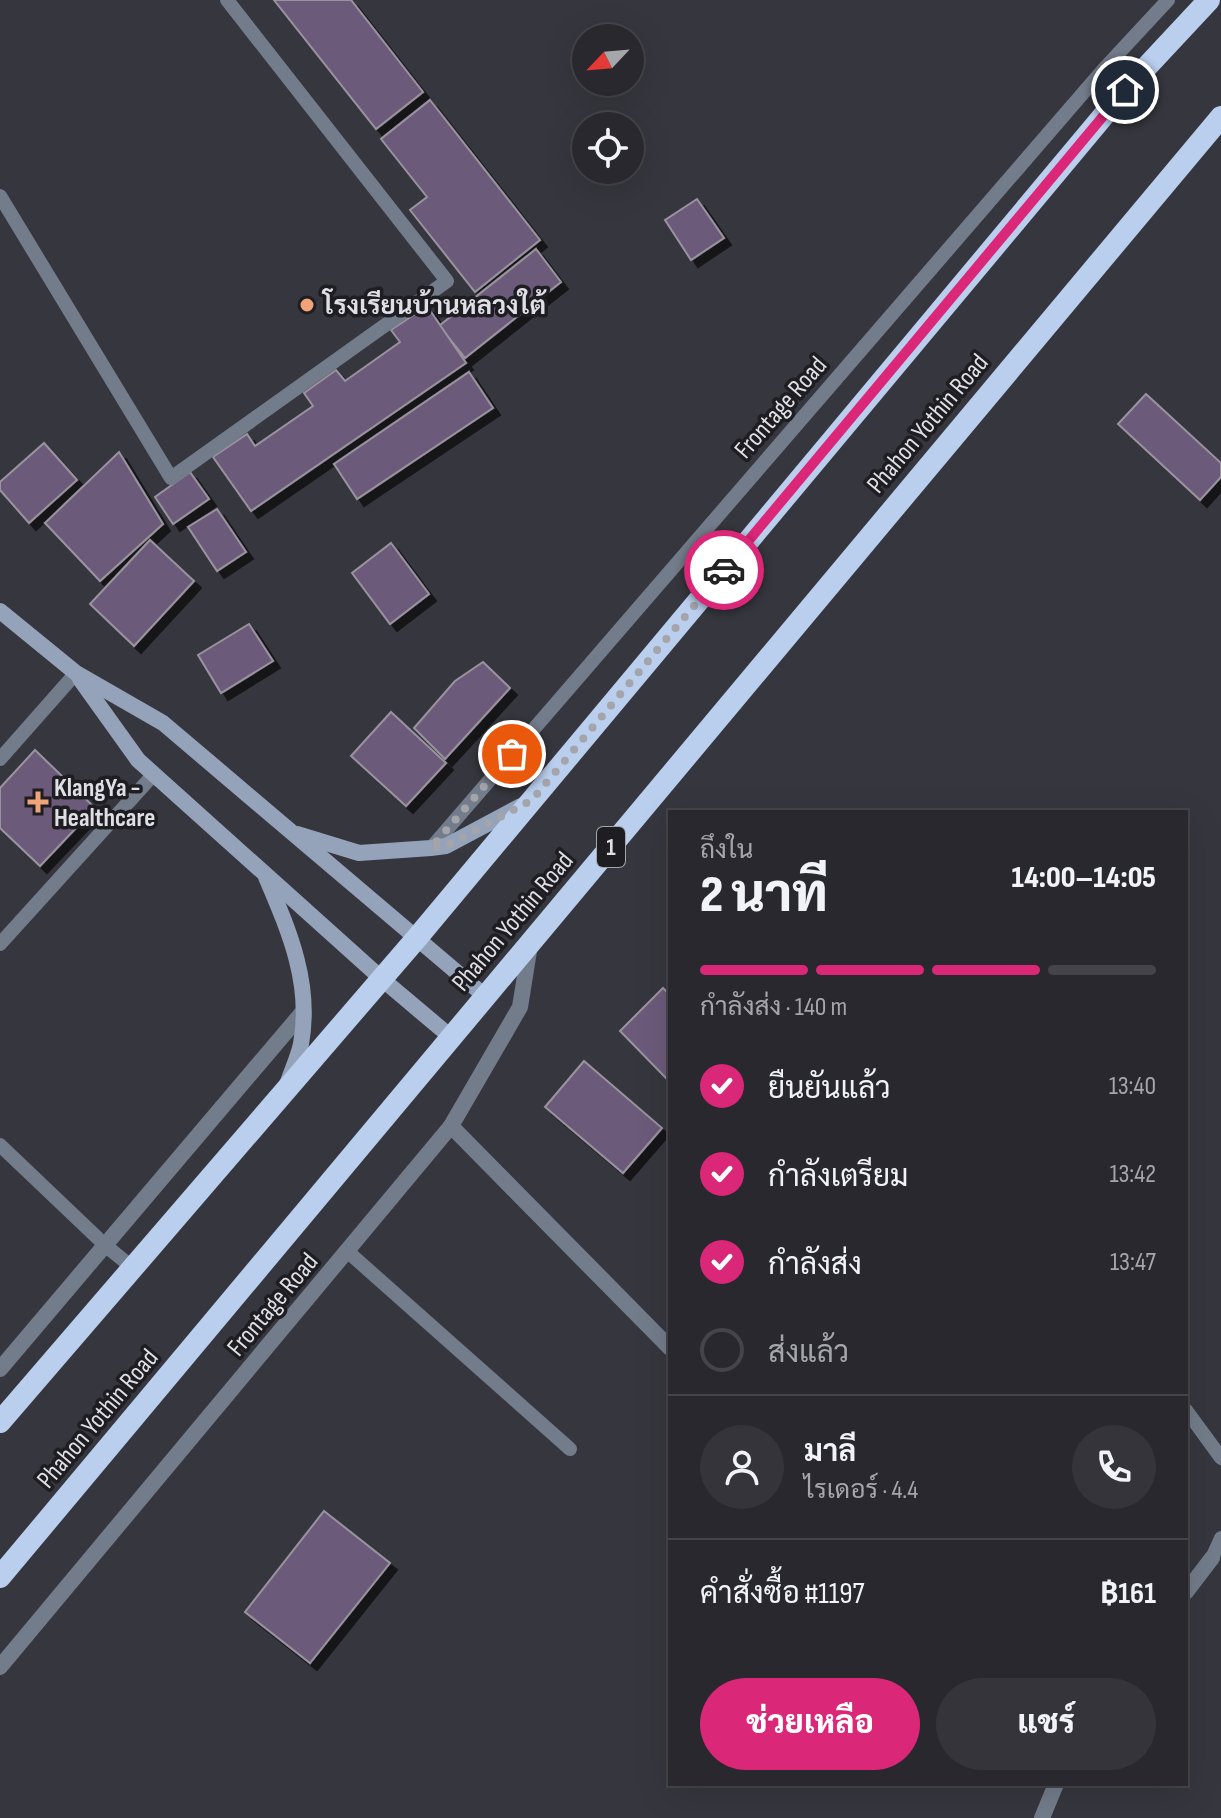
<!DOCTYPE html>
<html lang="th">
<head>
<meta charset="utf-8">
<style>
  :root { --surface:#28282e; --page:#34343a; --text:#f1f3f6; --muted:#a5a6aa; --line:#44444a; --accent:#db2777 }
  body { margin:0; font-family:"Sofia Sans Condensed",Sarabun,sans-serif; background:var(--page); color:var(--text); height:100vh; display:flex; flex-direction:column; font-size:30px; white-space:nowrap }
  * { box-sizing:border-box; margin:0 }
  p { font-size:26px; color:var(--muted) }
  .icon { flex:none; width:44px; height:44px; fill:none; stroke:currentColor; stroke-width:2; stroke-linecap:round; stroke-linejoin:round }
  .map { position:relative; flex:1; overflow:hidden }
  .drawer { position:absolute; left:668px; top:810px; width:520px; height:976px; display:flex; flex-direction:column; background:var(--surface); border-radius:0px; box-shadow:0 8px 32px #0002,0 0 0 2px var(--line) }
  .drawer>* { flex:none }
  .needle { width:52px; rotate:244deg }
  .buttons { position:absolute; left:572px; top:24px; display:grid; gap:16px }
  .buttons a { display:grid; place-items:center; width:72px; height:72px; border-radius:50%; background:var(--surface); box-shadow:0 8px 32px #0002,0 0 0 2px var(--line); font-size:40px }
  .pin { position:absolute; display:grid; place-items:center; width:68px; height:68px; color:#fff; margin:-34px; border:4px solid #fff; border-radius:50%; box-shadow:0 2px 8px #0007 }
  .courier { position:absolute; display:grid; place-items:center; width:80px; height:80px; margin:-40px; border:6px solid #db2777; border-radius:50%; background:#fff; color:#222; box-shadow:0 2px 10px #0007 }
  .overview em { font-style:normal; font-weight:800 }
  .overview div { display:flex; flex-direction:column-reverse }
  .overview { display:flex; align-items:center; justify-content:space-between; height:136px; padding:0 32px }
  h1 { font-size:52px; font-weight:800; line-height:60px }
  .bar { display:grid; grid-template-columns:repeat(4,1fr); gap:12px 8px; align-content:center; height:96px; padding:0 32px }
  .bar i { height:10px; border-radius:6px; background:var(--line) }
  .bar .on { background:var(--accent) }
  .bar p { grid-column:span 4 }
  .line { display:flex; align-items:center; gap:20px; padding:0 32px; border-top:2px solid var(--line) }
  .line div { flex:1 }
  .round { display:grid; place-items:center; flex:none; width:84px; height:84px; border-radius:42px; background:var(--page) }
  ol { padding:0 32px; list-style:none }
  li { display:flex; align-items:center; gap:24px; height:88px }
  li p { margin-inline-start:auto }
  li .icon { padding:8px; border-radius:50%; background:var(--accent); color:#fff; stroke-width:4 }
  li:last-child { color:var(--muted) }
  li i { width:44px; height:44px; border:4px solid var(--line); border-radius:50% }
  .button { display:flex; gap:16px; margin-top:auto; padding:16px 32px }
  .button a { flex:1; height:92px; border-radius:48px; background:var(--accent); color:#fff; font-size:32px; font-weight:800; line-height:92px; text-align:center }
  .button a+a { background:var(--page); color:var(--text) }
  .map>svg:first-child { display:block }
</style>
</head>
<body>
<div class="map">
<svg width="1221" height="1818" viewBox="0 0 1221 1818">
  <defs>
    <filter id="shadow"><feDropShadow dx="7" dy="7" stdDeviation="0" flood-color="#0009"/></filter>
  </defs>
  <rect width="100%" height="100%" fill="#36363e"/>
  <g fill="#6c5a7a" stroke="#99939d" stroke-width="2" filter="url(#shadow)">
    <polygon points="274,0 351,0 423,92 376,129"/>
    <polygon points="430,100 540,240 475,292 410,210 427,197 381,139"/>
    <polygon points="697,199 724,238 691,260 665,220"/>
    <polygon points="536,249 561,282 465,358 439,326"/>
    <polygon points="427,306 466,363 251,511 213,457 247,434 255,446 313,406 304,393 336,370 345,381 400,342 391,330"/>
    <polygon points="469,372 493,408 357,499 334,464"/>
    <polygon points="1146,394 1221,463 1221,477 1200,500 1118,424"/>
    <polygon points="44,443 77,480 29,523 0,490 0,482"/>
    <polygon points="119,452 163,524 100,581 45,523"/>
    <polygon points="190,472 209,499 173,524 155,497"/>
    <polygon points="217,509 246,552 217,571 188,527"/>
    <polygon points="150,540 194,581 134,646 90,604"/>
    <polygon points="391,543 429,594 390,624 352,573"/>
    <polygon points="249,624 273,661 221,693 198,655"/>
    <polygon points="483,662 510,688 445,759 414,728 455,681"/>
    <polygon points="391,712 446,763 406,806 351,756"/>
    <polygon points="35,750 95,808 40,866 0,828 0,788"/>
    <polygon points="663,988 670,995 670,1076 667,1079 620,1031"/>
    <polygon points="584,1061 662,1128 623,1173 545,1107"/>
    <polygon points="324,1511 390,1563 310,1663 245,1612"/>
  </g>
  <g fill="none" stroke-linecap="round" stroke-linejoin="round">
    <g stroke="#737c8a" stroke-width="14">
      <polyline points="0,196 171,478 447,281 227,0"/>
      <polyline points="0,759 76,673"/>
      <polyline points="431,848 1103,70 1168,0"/>
      <polyline points="0,944 154,774"/>
      <polyline points="0,1145 106,1246 133,1268"/>
      <polyline points="347,1251 570,1449"/>
      <polyline points="1186,1410 1221,1458"/>
      <polyline points="1212,1558 1221,1538"/>
    </g>
    <g stroke="#737c8a" stroke-width="16">
      <polyline points="451,1126 670,1348"/>
      <polyline points="0,1369 302,1013"/>
      <polyline points="1186,1592 1212,1558"/>
      <polyline points="0,1667 451,1126 520,1007 530,945"/>
      <polyline points="1042,1818 1056,1784"/>
    </g>
    <g stroke="#94a3ba" stroke-width="16">
      <polyline points="0,611 76,673 163,723 486,997"/>
      <polyline points="80,679 138,760 382,979 452,1038"/>
      <polyline points="297,834 359,853 431,848 446,846 521,806"/>
      <path d="M 266,877 C 289,931 312,983 301,1044 C 298,1058 291,1072 287,1085"/>
    </g>
    <g stroke="#baceee" stroke-width="22">
      <polyline points="0,1422 416,939 1125,90 1209,0"/>
      <polyline points="0,1577 1221,117"/>
    </g>
  </g>
  <g fill="none" stroke-linecap="round" stroke-linejoin="round">
    <polyline stroke="#a4a4ab" stroke-width="8" stroke-dasharray="0 14.4" points="512,754 431,848 446,846 532,800 724,570"/>
    <polyline stroke="#db2777" stroke-width="10" points="724,570 1125,90"/>
  </g>
  <g fill="#f0a278" stroke="#1e1e22" stroke-width="3">
    <circle cx="307" cy="305" r="8"/>
    <path d="M34 790h8v8h8v8h-8v8h-8v-8h-8v-8h8z"/>
  </g>
  <g text-anchor="middle" stroke-width="7" stroke-linejoin="round" paint-order="stroke">
    <rect fill="#1e1e22" stroke="#a5a5aa" stroke-width="2" x="597" y="827" width="28" height="40" rx="6"/>
    <g font-size="24" font-weight="bold" fill="#dfdfe5">
      <text x="611" y="855">1</text>
    </g>
    <g font-size="26" font-weight="bold" fill="#dfdfe5" stroke="#1e1e22" text-anchor="start">
      <text x="323" y="314">โรงเรียนบ้านหลวงใต้</text>
      <text x="54" y="796">KlangYa -<tspan x="54" dy="30">Healthcare</tspan></text>
    </g>
    <g font-size="26" fill="#dfdfe5" stroke="#1e1e22">
      <text transform="translate(780 407) rotate(-49)" y="9">Frontage Road</text>
      <text transform="translate(927 423) rotate(-50)" y="9">Phahon Yothin Road</text>
      <text transform="translate(512 921) rotate(-50)" y="9">Phahon Yothin Road</text>
      <text transform="translate(272 1304) rotate(-50)" y="9">Frontage Road</text>
      <text transform="translate(97 1418) rotate(-50)" y="9">Phahon Yothin Road</text>
    </g>
  </g>
</svg>
<div class="buttons">
<a><svg class="needle" viewBox="-14 -14 28 28"><path d="M0-13l5 13h-10z" fill="#e53935"/><path d="M0 13l5-13h-10z" fill="#a5a6aa"/></svg></a>
<a><svg class="icon" aria-label="locate" viewBox="0 0 24 24"><circle cx="12" cy="12" r="6"/><path d="M12 2v4M12 18v4M2 12h4M18 12h4"/></svg></a>
</div>
<div class="pin" style="left:512px;top:754px;background:#ea580c"><svg class="icon" aria-label="bag" viewBox="0 0 24 24"><path d="M5 8h14l-1 12H6zM9 8a3 3 0 0 1 6 0"/></svg></div>
<div class="pin" style="left:1125px;top:90px;background:#1f2937"><svg class="icon" aria-label="home" viewBox="0 0 24 24"><path d="M3 11l9-7 9 7M6 9v11h12V9"/></svg></div>
<div class="courier" style="left:724px;top:570px"><svg class="icon" aria-label="car" viewBox="0 0 24 24"><path d="M5 17H2v-5l4-1 3-4h7l3 4 3 1v5h-3M9 17h6M6 11h13"/><circle cx="7" cy="17" r="2"/><circle cx="17" cy="17" r="2"/></svg></div>
<section class="drawer">
<div class="overview"><div><h1>2 นาที</h1><p>ถึงใน</p></div><em>14:00–14:05</em></div>
<div class="bar"><i class="on"></i><i class="on"></i><i class="on"></i><i></i><p>กำลังส่ง · 140 m</p></div>
<ol>
<li><svg class="icon" aria-label="check" viewBox="0 0 24 24"><path d="M5 12l5 5 9-10"/></svg>ยืนยันแล้ว<p>13:40</p></li>
<li><svg class="icon" aria-label="check" viewBox="0 0 24 24"><path d="M5 12l5 5 9-10"/></svg>กำลังเตรียม<p>13:42</p></li>
<li><svg class="icon" aria-label="check" viewBox="0 0 24 24"><path d="M5 12l5 5 9-10"/></svg>กำลังส่ง<p>13:47</p></li>
<li><i></i>ส่งแล้ว</li>
</ol>
<div class="line" style="height:144px"><a class="round"><svg class="icon" aria-label="person" viewBox="0 0 24 24"><circle cx="12" cy="8" r="4"/><path d="M4 21q1-7 8-7t8 7"/></svg></a><div><b>มาลี</b><p>ไรเดอร์ · 4.4</p></div><a class="round"><svg class="icon" aria-label="phone" viewBox="0 0 24 24"><path d="M5 4h4l2 5-3 2q2 4 5 5l2-3 5 2v4C11 20 4 13 5 4z"/></svg></a></div>
<div class="line" style="height:104px"><div>คำสั่งซื้อ #1197</div><b>฿161</b></div>
<div class="button"><a>ช่วยเหลือ</a><a>แชร์</a></div>
</section>
</div>
</body>
</html>
